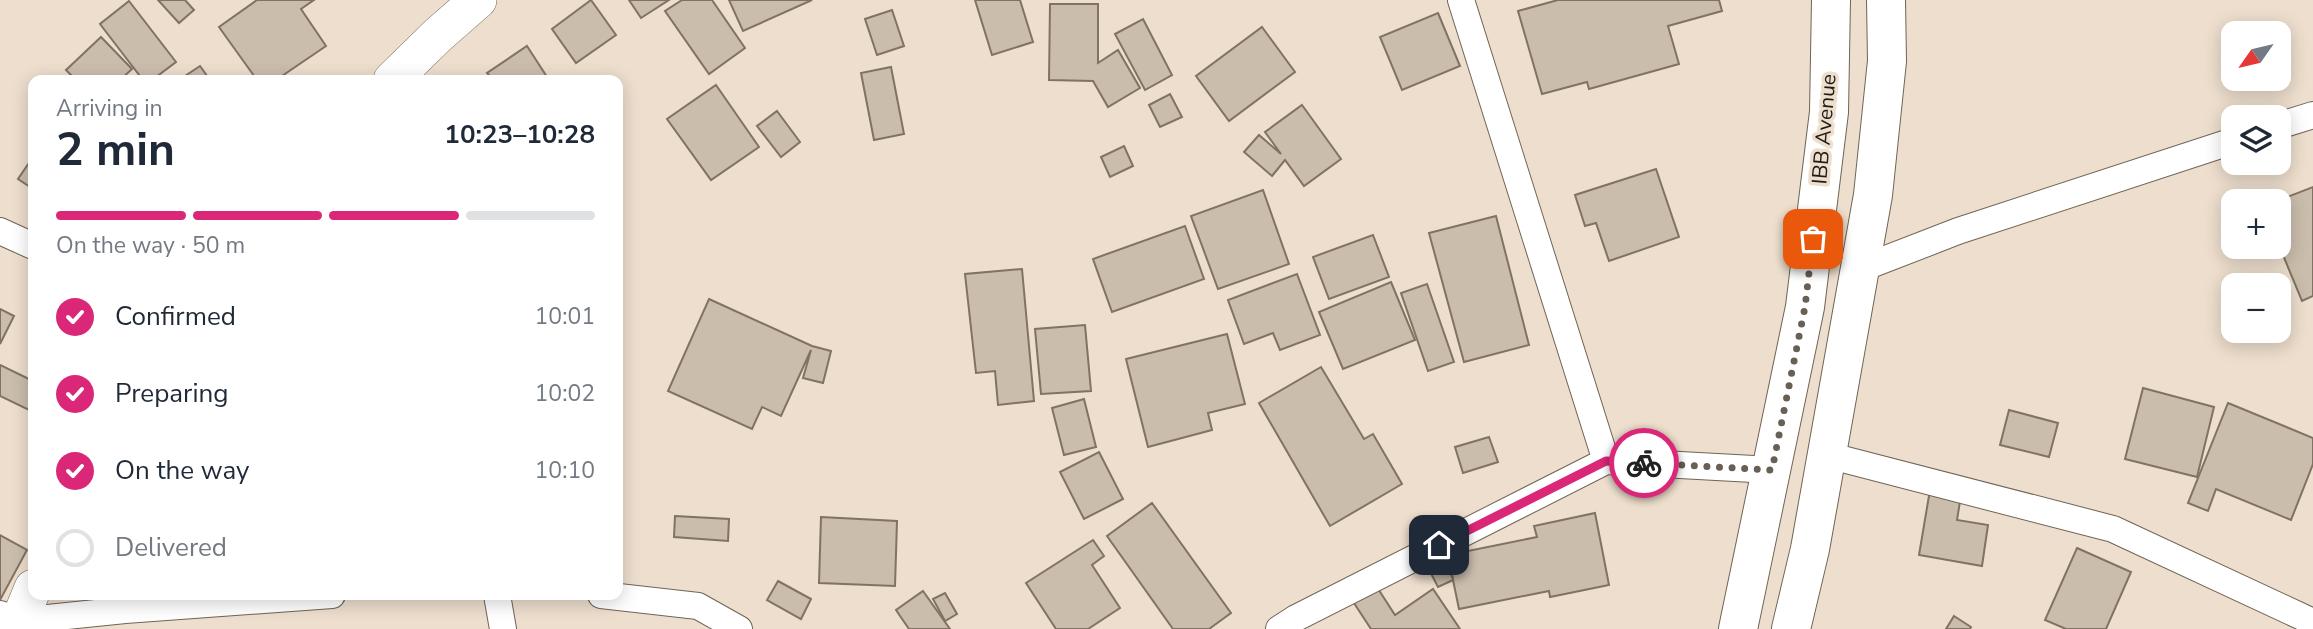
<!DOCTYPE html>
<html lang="en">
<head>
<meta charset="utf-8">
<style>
  :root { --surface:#fff; --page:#f2f2f3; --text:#1f2937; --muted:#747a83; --line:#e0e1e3; --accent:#db2777 }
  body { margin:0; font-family:"Nunito Sans",sans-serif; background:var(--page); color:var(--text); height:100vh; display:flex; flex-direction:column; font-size:26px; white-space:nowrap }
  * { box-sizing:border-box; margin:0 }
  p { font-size:23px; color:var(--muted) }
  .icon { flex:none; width:38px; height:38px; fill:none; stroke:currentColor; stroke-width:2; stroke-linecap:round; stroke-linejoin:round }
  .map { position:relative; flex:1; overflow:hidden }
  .drawer { position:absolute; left:28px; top:75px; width:595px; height:525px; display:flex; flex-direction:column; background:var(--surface); border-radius:14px; box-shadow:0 4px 18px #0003 }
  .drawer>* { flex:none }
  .needle { width:46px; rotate:236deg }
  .fabs { position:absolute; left:2221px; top:21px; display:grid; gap:14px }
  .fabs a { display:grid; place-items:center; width:70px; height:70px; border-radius:14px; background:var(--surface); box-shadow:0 4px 18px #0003; font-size:35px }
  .pin { position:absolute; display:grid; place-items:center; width:60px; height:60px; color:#fff; margin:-30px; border-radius:14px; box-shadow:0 4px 10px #0006 }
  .courier { position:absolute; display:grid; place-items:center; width:70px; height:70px; margin:-35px; border:5px solid #db2777; border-radius:50%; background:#fff; color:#222; box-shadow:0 2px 9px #0007 }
  .headline em { font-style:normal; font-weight:700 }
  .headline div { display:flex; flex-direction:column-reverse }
  .headline { display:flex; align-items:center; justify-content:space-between; height:119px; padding:0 28px }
  h1 { font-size:46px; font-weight:700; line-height:52px }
  .bar { display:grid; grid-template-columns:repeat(4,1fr); gap:10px 7px; align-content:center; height:84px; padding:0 28px }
  .bar i { height:9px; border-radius:5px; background:var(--line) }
  .bar .selected { background:var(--accent) }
  .bar p { grid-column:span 4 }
  ol { padding:0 28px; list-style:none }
  li { display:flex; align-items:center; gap:21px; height:77px }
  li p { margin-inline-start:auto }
  li .icon { padding:7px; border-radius:50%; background:var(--accent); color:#fff; stroke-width:4 }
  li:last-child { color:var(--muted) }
  li i { width:38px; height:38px; border:4px solid var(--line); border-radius:50% }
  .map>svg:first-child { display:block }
</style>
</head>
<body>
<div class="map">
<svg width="2313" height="629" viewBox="0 0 2313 629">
  <rect width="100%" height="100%" fill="#eddecd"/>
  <g fill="#cabdac" stroke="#807364" stroke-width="2">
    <polygon points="158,0 185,0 194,10 179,23"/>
    <polygon points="257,0 314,0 301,9 326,46 276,80 257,80 219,27"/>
    <polygon points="591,0 616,35 576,63 552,29"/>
    <polygon points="629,0 669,0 641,18"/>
    <polygon points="682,0 712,0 745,48 709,74 665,11"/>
    <polygon points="729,0 812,0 743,31"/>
    <polygon points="975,0 1020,0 1033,42 992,55"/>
    <polygon points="1558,0 1719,0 1722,11 1668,26 1679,64 1589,89 1587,82 1542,94 1518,11"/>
    <polygon points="129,1 176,62 152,80 143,80 100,24"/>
    <polygon points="1050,4 1098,4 1098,63 1118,50 1140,88 1108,107 1093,81 1049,80"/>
    <polygon points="892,10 904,46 877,55 865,19"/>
    <polygon points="1438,13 1460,66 1402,90 1380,37"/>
    <polygon points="1143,19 1172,75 1145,90 1115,34"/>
    <polygon points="1262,27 1295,72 1229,121 1196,76"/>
    <polygon points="101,37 132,69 120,80 76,80 66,70"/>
    <polygon points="527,46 549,80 493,80 487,73"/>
    <polygon points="200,66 210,80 179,80"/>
    <polygon points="891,67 904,134 874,140 861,73"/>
    <polygon points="716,85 759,147 711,180 667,119"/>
    <polygon points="1170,94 1182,117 1160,127 1149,105"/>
    <polygon points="1302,105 1341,159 1304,186 1285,160 1272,176 1244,152 1259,135 1281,154 1265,132"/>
    <polygon points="777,111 800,142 781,157 757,126"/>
    <polygon points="1124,146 1133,166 1110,177 1101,157"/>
    <polygon points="33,157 33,189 18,179"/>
    <polygon points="1656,169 1679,237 1609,261 1596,223 1585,226 1575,195"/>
    <polygon points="2313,187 2313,296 2302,301 2278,243 2277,201"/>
    <polygon points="1263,190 1289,264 1218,289 1191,216"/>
    <polygon points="1496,216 1529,345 1464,362 1429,233"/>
    <polygon points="1185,226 1204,279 1112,312 1093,259"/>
    <polygon points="1373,235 1389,277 1329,299 1313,257"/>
    <polygon points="1022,269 1034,401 998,405 995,371 976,373 965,274"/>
    <polygon points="1297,274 1320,335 1280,350 1273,333 1244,344 1228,300"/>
    <polygon points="1391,282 1415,340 1343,369 1319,312"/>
    <polygon points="1427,284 1454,362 1428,371 1401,293"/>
    <polygon points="709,299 812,346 831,351 823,383 803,378 811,350 781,416 762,407 752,429 668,391"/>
    <polygon points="0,309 14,316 0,344"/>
    <polygon points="1085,325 1091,391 1041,394 1035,329"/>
    <polygon points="1227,334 1245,404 1208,413 1212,430 1148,447 1126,359"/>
    <polygon points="0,365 33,381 33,402 29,410 0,396"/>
    <polygon points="1321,367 1364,439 1373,434 1402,484 1330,526 1259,403"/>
    <polygon points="2143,388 2214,407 2197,477 2125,459"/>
    <polygon points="1084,399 1096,447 1064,455 1052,408"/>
    <polygon points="2228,403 2313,438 2313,464 2291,520 2216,489 2208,511 2188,503"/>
    <polygon points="2009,410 2058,423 2049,457 2000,445"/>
    <polygon points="1489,437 1498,462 1463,473 1455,447"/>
    <polygon points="1099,452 1123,499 1084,519 1060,472"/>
    <polygon points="1932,478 1963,483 1957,520 1988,525 1982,566 1919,555"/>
    <polygon points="1152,503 1231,613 1209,629 1173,629 1107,536"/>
    <polygon points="1595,513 1609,585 1550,597 1549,591 1459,609 1453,580 1438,587 1424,560 1440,552 1453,579 1448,555 1537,537 1534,526"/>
    <polygon points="675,516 729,519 728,541 674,537"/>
    <polygon points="821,517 897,521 895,586 819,583"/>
    <polygon points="0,535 27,550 0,600"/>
    <polygon points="1093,540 1104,556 1092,565 1120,608 1088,629 1056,629 1026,583"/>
    <polygon points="2077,548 2131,572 2106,629 2066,629 2045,620"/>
    <polygon points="778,581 811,599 801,619 767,600"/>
    <polygon points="1375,584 1395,615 1433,589 1460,629 1371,629 1352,600"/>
    <polygon points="923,591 950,629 909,629 896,610"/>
    <polygon points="945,593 957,614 945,621 933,599"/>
    <polygon points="1954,616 1971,627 1970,629 1946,629"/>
  </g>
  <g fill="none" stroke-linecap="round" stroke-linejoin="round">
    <defs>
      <g id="street">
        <polyline points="1461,0 1606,461"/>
        <polyline points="2278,126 2313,115"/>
        <polyline points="0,231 33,246"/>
        <polyline points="1860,269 1958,231 2233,141"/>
        <polyline points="1827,455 2113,529 2313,622"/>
        <polyline points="497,595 503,629"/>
        <polyline points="601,595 698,606 739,629"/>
        <polyline points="0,614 19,621 125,610 332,595"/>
        <polyline points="1279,629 1296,618 1606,461 1772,470"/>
      </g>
      <g id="secondary">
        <polyline points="392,80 438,35 478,0"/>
        <polyline points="16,629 33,588"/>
      </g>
      <g id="primary">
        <polyline points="1738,629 1805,307 1829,112 1831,0"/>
        <polyline points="1791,629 1810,549 1873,195 1887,61 1886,0"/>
      </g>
    </defs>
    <use href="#street" stroke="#706455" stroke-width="28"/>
    <use href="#secondary" stroke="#706455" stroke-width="38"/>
    <use href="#primary" stroke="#706455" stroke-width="40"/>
    <use href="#street" stroke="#fff" stroke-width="26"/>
    <use href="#secondary" stroke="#fff" stroke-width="37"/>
    <use href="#primary" stroke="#fff" stroke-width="38"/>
  </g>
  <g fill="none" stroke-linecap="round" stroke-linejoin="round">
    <polyline stroke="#685f55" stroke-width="7" stroke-dasharray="0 12.6" points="1644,463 1772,470 1805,307 1813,239"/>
    <polyline stroke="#db2777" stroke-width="9" points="1439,545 1606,461 1644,463"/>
  </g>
  <g text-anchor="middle" stroke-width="7" stroke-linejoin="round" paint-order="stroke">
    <g font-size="21" fill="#201b15" stroke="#eddecd">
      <text transform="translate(1824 129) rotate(-85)" y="7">IBB Avenue</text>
    </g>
  </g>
</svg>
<div class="fabs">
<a><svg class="needle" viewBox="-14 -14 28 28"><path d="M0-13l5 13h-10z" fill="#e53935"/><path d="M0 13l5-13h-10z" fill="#747a83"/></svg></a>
<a><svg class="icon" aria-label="layers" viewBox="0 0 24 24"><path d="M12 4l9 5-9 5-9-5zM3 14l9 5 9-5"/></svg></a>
<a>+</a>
<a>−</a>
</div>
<div class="pin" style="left:1813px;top:239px;background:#ea580c"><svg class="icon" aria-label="bag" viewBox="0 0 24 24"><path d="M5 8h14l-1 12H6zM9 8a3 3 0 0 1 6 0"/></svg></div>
<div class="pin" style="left:1439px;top:545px;background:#1f2937"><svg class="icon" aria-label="home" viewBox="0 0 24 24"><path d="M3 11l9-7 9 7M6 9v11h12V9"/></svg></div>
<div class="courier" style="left:1644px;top:463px"><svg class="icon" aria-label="bike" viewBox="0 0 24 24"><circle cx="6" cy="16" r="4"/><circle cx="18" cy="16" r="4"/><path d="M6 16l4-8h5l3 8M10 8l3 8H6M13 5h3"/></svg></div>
<section class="drawer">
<div class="headline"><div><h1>2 min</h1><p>Arriving in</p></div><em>10:23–10:28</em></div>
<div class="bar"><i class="selected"></i><i class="selected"></i><i class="selected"></i><i></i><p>On the way · 50 m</p></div>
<ol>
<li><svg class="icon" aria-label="check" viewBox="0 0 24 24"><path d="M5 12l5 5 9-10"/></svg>Confirmed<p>10:01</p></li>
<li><svg class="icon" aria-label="check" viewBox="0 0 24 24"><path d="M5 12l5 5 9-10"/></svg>Preparing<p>10:02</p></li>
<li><svg class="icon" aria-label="check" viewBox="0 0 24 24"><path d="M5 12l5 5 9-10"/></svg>On the way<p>10:10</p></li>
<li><i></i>Delivered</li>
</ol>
</section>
</div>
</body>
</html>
